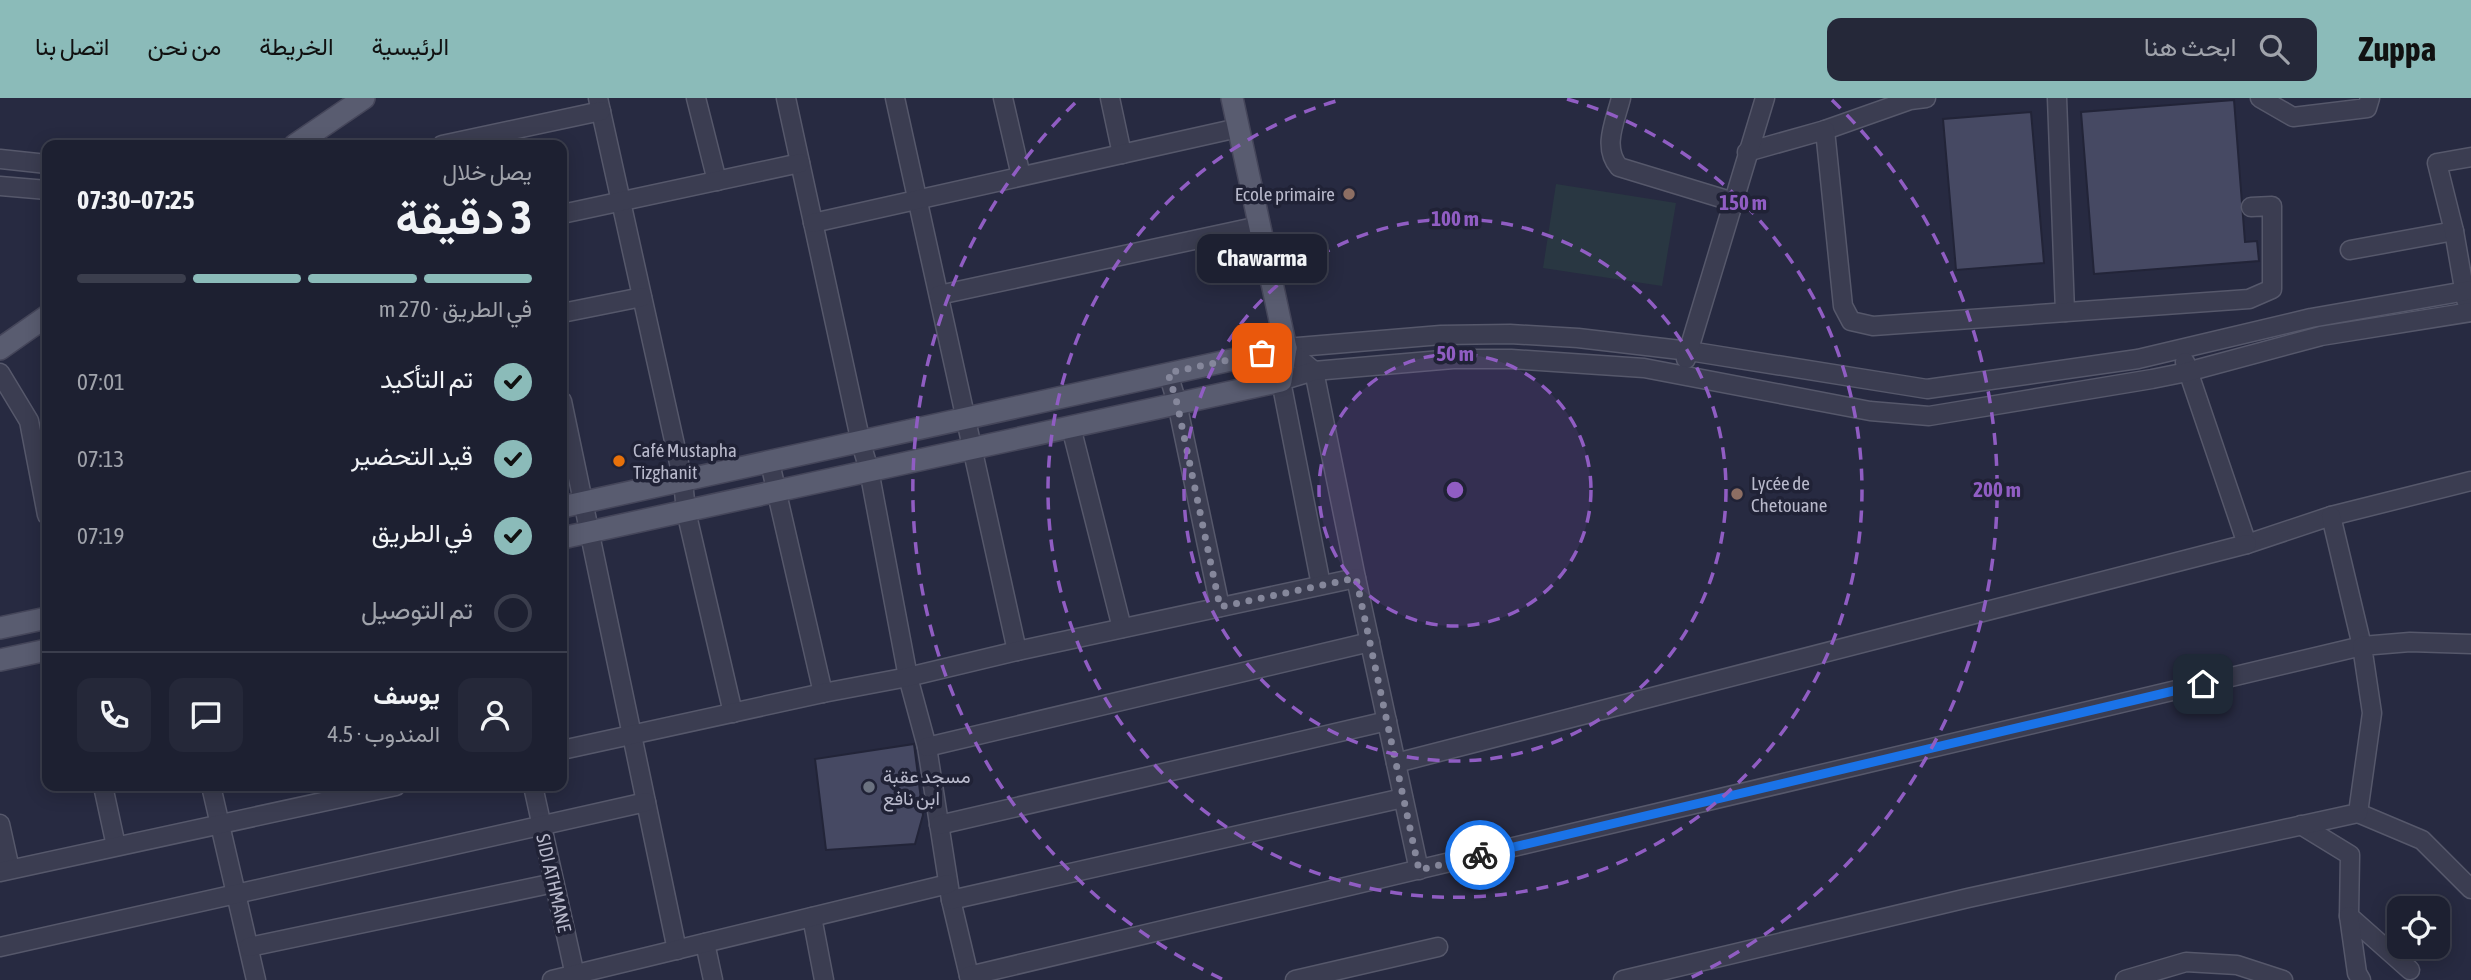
<!DOCTYPE html>
<html lang="ar">
<head>
<meta charset="utf-8">
<style>
  :root { --surface:#1d2031; --page:#252839; --text:#f1f3f6; --muted:#a0a3ab; --line:#3b3e4d; --accent:#8bbbb9 }
  body { margin:0; font-family:"Asap Condensed",Vazirmatn,sans-serif; background:var(--page); color:var(--text); direction:rtl; height:100vh; display:flex; flex-direction:column; font-size:26px; white-space:nowrap }
  * { box-sizing:border-box; margin:0 }
  p { font-size:23px; color:var(--muted) }
  .icon { flex:none; width:38px; height:38px; fill:none; stroke:currentColor; stroke-width:2; stroke-linecap:round; stroke-linejoin:round }
  .map { position:relative; flex:1; overflow:hidden; direction:ltr }
  .side { position:absolute; left:42px; top:42px; width:525px; height:651px; display:flex; flex-direction:column; background:var(--surface); border-radius:14px; box-shadow:0 4px 18px #0003,0 0 0 2px var(--line); direction:rtl }
  .side>* { flex:none }
  .fabs { position:absolute; left:2387px; top:798px; display:grid; gap:14px }
  .fabs a { display:grid; place-items:center; width:63px; height:63px; border-radius:14px; background:var(--surface); box-shadow:0 4px 18px #0003,0 0 0 2px var(--line); font-size:35px }
  .pin { position:absolute; display:grid; place-items:center; width:60px; height:60px; color:#fff; margin:-30px; border-radius:14px; box-shadow:0 4px 10px #0006 }
  .courier { position:absolute; display:grid; place-items:center; width:70px; height:70px; margin:-35px; border:5px solid #1a73e8; border-radius:50%; background:#fff; color:#222; box-shadow:0 2px 9px #0007 }
  .bubble { position:absolute; height:49px; border-radius:14px; background:var(--surface); box-shadow:0 4px 18px #0003,0 0 0 2px var(--line); font-size:23px; font-weight:700; line-height:49px; text-align:center; direction:rtl }
  .headline em { font-style:normal; font-weight:700 }
  .headline div { display:flex; flex-direction:column-reverse }
  .headline { display:flex; align-items:center; justify-content:space-between; height:119px; padding:0 35px }
  h1 { font-size:46px; font-weight:700; line-height:52px }
  .bar { display:grid; grid-template-columns:repeat(4,1fr); gap:10px 7px; align-content:center; height:84px; padding:0 35px }
  .bar i { height:9px; border-radius:5px; background:var(--line) }
  .bar .active { background:var(--accent) }
  .bar p { grid-column:span 4 }
  .line { display:flex; align-items:center; gap:18px; padding:0 35px; border-top:2px solid var(--line) }
  .line div { flex:1 }
  .round { display:grid; place-items:center; flex:none; width:74px; height:74px; border-radius:14px; background:var(--page) }
  ol { padding:0 35px; list-style:none }
  li { display:flex; align-items:center; gap:21px; height:77px }
  li p { margin-inline-start:auto }
  li .icon { padding:7px; border-radius:50%; background:var(--accent); color:#111; stroke-width:4 }
  li:last-child { color:var(--muted) }
  li i { width:38px; height:38px; border:4px solid var(--line); border-radius:50% }
  header { display:flex; align-items:center; gap:42px; box-sizing:border-box; height:98px; padding:0 35px; background:var(--accent); color:#111 }
  header strong { font-size:33px }
  nav { display:flex; gap:38px; margin-inline-start:auto; font-size:24px }
  .search { width:490px; height:63px; background:var(--page); display:flex; align-items:center; gap:18px; box-sizing:border-box; padding:0 24px; border-radius:14px; color:var(--muted); font-size:26px }
  .map>svg:first-child { display:block }
</style>
</head>
<body>
<header>
<strong>Zuppa</strong>
<div class="search"><svg class="icon" aria-label="search" viewBox="0 0 24 24"><circle cx="10" cy="10" r="6"/><path d="M15 15l6 6"/></svg>ابحث هنا</div>
<nav><a>الرئيسية</a><a>الخريطة</a><a>من نحن</a><a>اتصل بنا</a></nav>
</header>
<div class="map">
<svg width="2471" height="882" viewBox="0 0 2471 882">
  <rect width="100%" height="100%" fill="#272a41"/>
  <polygon fill="#293742" points="1556,86 1676,105 1662,188 1543,170"/>
  <g fill="#464963" stroke="#222438" stroke-width="2">
    <polygon points="2234,2 2245,144 2257,143 2259,163 2094,176 2081,14"/>
    <polygon points="2031,14 2044,165 1956,172 1943,21"/>
    <polygon points="914,646 923,717 915,746 826,752 815,661"/>
  </g>
  <g fill="none" stroke-linecap="round" stroke-linejoin="round">
    <defs>
      <g id="minor">
        <polyline points="598,0 683,383 686,413 733,615"/>
        <polyline points="696,0 717,83"/>
        <polyline points="786,0 861,345 869,372 908,579 927,649 951,802 970,882"/>
        <polyline points="895,0 1017,553"/>
        <polyline points="1003,0 1021,78"/>
        <polyline points="1110,0 1122,56"/>
        <path d="M 1621,0 C 1615,24 1602,49 1619,69 L 1734,104"/>
        <polyline points="2057,0 2065,214"/>
        <polyline points="2260,0 2293,19 2367,10 2370,0"/>
        <polyline points="1825,32 1910,2 1926,0"/>
        <polyline points="442,47 601,13"/>
        <polyline points="1747,54 1825,32 1843,208 1851,223 1873,228 2249,201 2272,191 2272,108 2251,109"/>
        <polyline points="0,61 47,66"/>
        <polyline points="0,88 47,92"/>
        <polyline points="562,116 800,65"/>
        <polyline points="813,125 1238,30"/>
        <polyline points="2350,152 2454,133"/>
        <polyline points="939,197 1259,128"/>
        <polyline points="2466,202 2454,133 2437,65 2471,59"/>
        <polyline points="562,215 642,199"/>
        <polyline points="1286,250 1441,237 1510,236 1578,240 1689,253 1927,291 2138,261 2311,220 2471,192"/>
        <polyline points="1286,250 1314,273 1356,480"/>
        <polyline points="1686,261 1765,0"/>
        <polyline points="2185,264 2247,446 2331,418 2471,383"/>
        <polyline points="0,275 29,323 47,417"/>
        <polyline points="1168,275 1177,305 1220,509"/>
        <polyline points="562,303 677,852"/>
        <polyline points="1071,329 1122,530"/>
        <polyline points="770,365 823,595"/>
        <polyline points="1321,487 1281,283 1314,273 1453,261 1511,261 1644,270 1870,313 1929,318 2152,281 2187,274 2321,238 2471,214"/>
        <polyline points="927,649 1370,544"/>
        <polyline points="562,652 823,595 908,579 1017,553 1356,480 1419,772"/>
        <polyline points="1396,665 2247,446"/>
        <polyline points="103,688 116,748"/>
        <polyline points="211,688 256,882"/>
        <polyline points="533,688 576,882"/>
        <polyline points="2358,715 2422,742 2471,791"/>
        <polyline points="0,726 10,771"/>
        <polyline points="939,727 1387,623"/>
        <polyline points="2301,727 2350,757 2349,818 2410,872"/>
        <polyline points="0,774 396,688"/>
        <polyline points="951,802 1403,700"/>
        <polyline points="2349,818 2357,875 2361,882"/>
        <polyline points="812,819 824,882"/>
        <polyline points="705,845 713,882"/>
        <polyline points="0,849 646,704"/>
        <polyline points="249,849 554,785"/>
        <polyline points="969,878 2362,548 2331,418"/>
        <polyline points="552,882 948,786"/>
        <polyline points="1295,882 1438,849"/>
        <polyline points="1623,882 1968,800 2358,715 2372,615 2362,548 2410,544 2471,546"/>
        <polyline points="2125,882 2186,864 2237,867 2283,882"/>
      </g>
      <g id="major">
        <polyline points="295,47 364,0"/>
        <polyline points="0,251 47,218"/>
        <polyline points="562,409 1286,250"/>
        <polyline points="562,440 1281,283 1286,250 1232,0"/>
        <polyline points="0,530 47,520"/>
        <polyline points="0,562 47,552"/>
      </g>
    </defs>
    <use href="#minor" stroke="#56586b" stroke-width="21"/>
    <use href="#major" stroke="#45465a" stroke-width="24"/>
    <use href="#minor" stroke="#3b3d51" stroke-width="18"/>
    <use href="#major" stroke="#595c70" stroke-width="21"/>
  </g>
  <g fill="none" stroke-linecap="round" stroke-linejoin="round">
    <polyline stroke="#85879b" stroke-width="7" stroke-dasharray="0 12.6" points="1262,255 1168,275 1177,305 1220,509 1356,480 1419,772 1480,757"/>
    <polyline stroke="#1a73e8" stroke-width="9" points="1480,757 2203,586"/>
  </g>
  <circle cx="1455" cy="392" r="136" fill="#905dc3" fill-opacity=".12"/>
  <g fill="none" stroke="#905dc3" stroke-width="3.5" stroke-dasharray="12 9">
    <circle cx="1455" cy="392" r="136"/>
    <circle cx="1455" cy="392" r="271"/>
    <path d="M1567 1A407 407 0 1 1 1343 1"/>
    <path d="M1222 881A542 542 0 0 1 1078 2M1832 2A542 542 0 0 1 1688 881"/>
  </g>
  <g fill="#8d6e63" stroke="#202236" stroke-width="2.5">
    <circle cx="1349" cy="96" r="7"/>
    <circle cx="1737" cy="396" r="7"/>
  </g>
  <circle fill="#e8710a" stroke="#202236" stroke-width="2.5" cx="619" cy="363" r="7"/>
  <circle fill="#6b7280" stroke="#202236" stroke-width="2.5" cx="869" cy="689" r="7"/>
  <g text-anchor="middle" stroke-width="7" stroke-linejoin="round" paint-order="stroke">
    <g font-size="19" fill="#b8b9cb" stroke="#202236" text-anchor="start">
      <text x="1335" y="103" text-anchor="end">Ecole primaire</text>
      <text x="633" y="359">Café Mustapha<tspan x="633" dy="22">Tizghanit</tspan></text>
      <text x="1751" y="392">Lycée de<tspan x="1751" dy="22">Chetouane</tspan></text>
      <text x="883" y="685">مسجد عقبة<tspan x="883" dy="22">ابن نافع</tspan></text>
    </g>
    <g font-size="19" fill="#b8b9cb" stroke="#202236">
      <text transform="translate(554 785) rotate(77)" y="7">SIDI ATHMANE</text>
    </g>
  </g>
  <circle cx="1455" cy="392" r="10" fill="#905dc3" stroke="#202236" stroke-width="3.5"/>
  <g font-size="21" text-anchor="middle" font-weight="bold" fill="#905dc3" stroke="#202236" stroke-width="7" stroke-linejoin="round" paint-order="stroke">
    <text x="1743" y="112">150 m</text>
    <text x="1455" y="128">100 m</text>
    <text x="1455" y="263">50 m</text>
    <text x="1997" y="399">200 m</text>
  </g>
</svg>
<div class="fabs">
<a><svg class="icon" aria-label="locate" viewBox="0 0 24 24"><circle cx="12" cy="12" r="6"/><path d="M12 2v4M12 18v4M2 12h4M18 12h4"/></svg></a>
</div>
<div class="pin" style="left:1262px;top:255px;background:#ea580c"><svg class="icon" aria-label="bag" viewBox="0 0 24 24"><path d="M5 8h14l-1 12H6zM9 8a3 3 0 0 1 6 0"/></svg></div>
<div class="pin" style="left:2203px;top:586px;background:#1f2937"><svg class="icon" aria-label="home" viewBox="0 0 24 24"><path d="M3 11l9-7 9 7M6 9v11h12V9"/></svg></div>
<div class="courier" style="left:1480px;top:757px"><svg class="icon" aria-label="bike" viewBox="0 0 24 24"><circle cx="6" cy="16" r="4"/><circle cx="18" cy="16" r="4"/><path d="M6 16l4-8h5l3 8M10 8l3 8H6M13 5h3"/></svg></div>
<div class="bubble" style="left:1197px;top:136px;width:130px">Chawarma</div>
<section class="side">
<div class="headline"><div><h1>3 دقيقة</h1><p>يصل خلال</p></div><em>07:25–07:30</em></div>
<div class="bar"><i class="active"></i><i class="active"></i><i class="active"></i><i></i><p>في الطريق · 270 m</p></div>
<ol>
<li><svg class="icon" aria-label="check" viewBox="0 0 24 24"><path d="M5 12l5 5 9-10"/></svg>تم التأكيد<p>07:01</p></li>
<li><svg class="icon" aria-label="check" viewBox="0 0 24 24"><path d="M5 12l5 5 9-10"/></svg>قيد التحضير<p>07:13</p></li>
<li><svg class="icon" aria-label="check" viewBox="0 0 24 24"><path d="M5 12l5 5 9-10"/></svg>في الطريق<p>07:19</p></li>
<li><i></i>تم التوصيل</li>
</ol>
<div class="line" style="height:126px"><a class="round"><svg class="icon" aria-label="person" viewBox="0 0 24 24"><circle cx="12" cy="8" r="4"/><path d="M4 21q1-7 8-7t8 7"/></svg></a><div><b>يوسف</b><p>المندوب · 4.5</p></div><a class="round"><svg class="icon" aria-label="chat" viewBox="0 0 24 24"><path d="M4 5h16v11H9l-5 4z"/></svg></a><a class="round"><svg class="icon" aria-label="phone" viewBox="0 0 24 24"><path d="M5 4h4l2 5-3 2q2 4 5 5l2-3 5 2v4C11 20 4 13 5 4z"/></svg></a></div>
</section>
</div>
</body>
</html>
